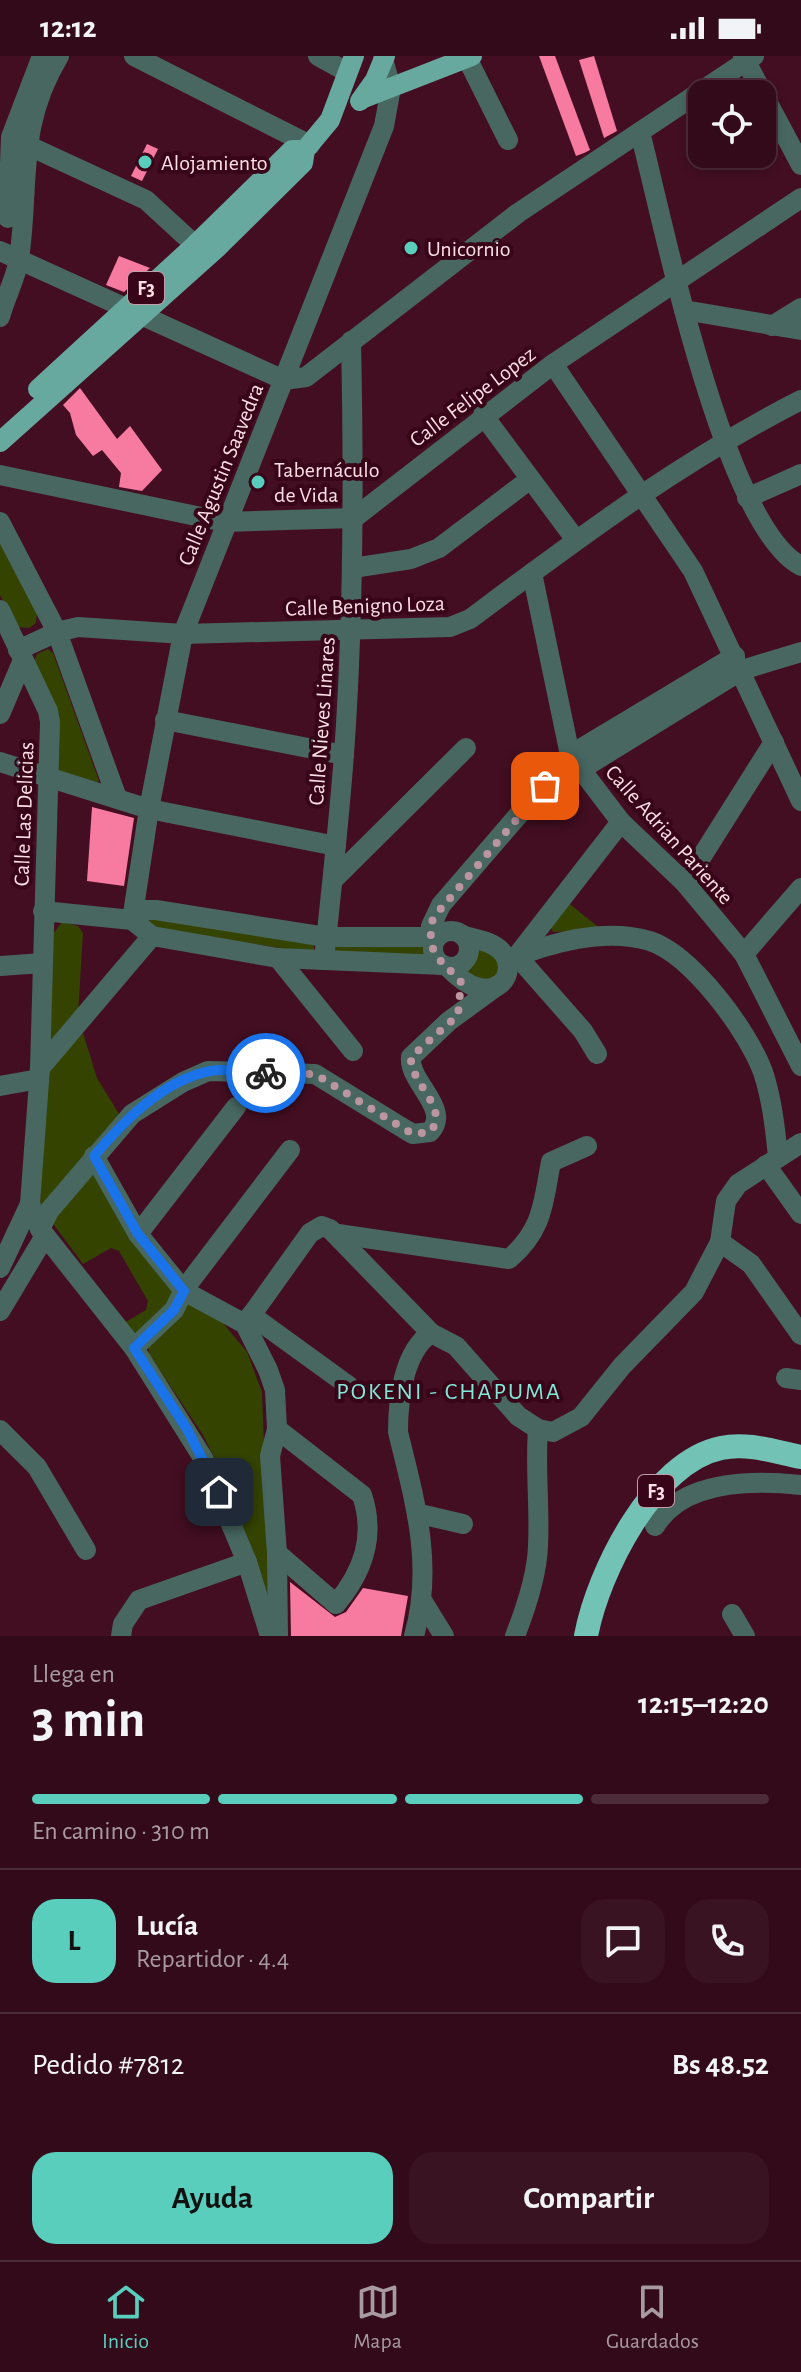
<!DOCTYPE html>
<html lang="es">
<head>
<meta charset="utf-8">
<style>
  :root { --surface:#320a19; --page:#3a1322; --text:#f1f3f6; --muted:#a89aa2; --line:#4d2b38; --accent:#5acebd }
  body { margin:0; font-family:"Alegreya Sans",sans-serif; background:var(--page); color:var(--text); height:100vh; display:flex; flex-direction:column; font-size:30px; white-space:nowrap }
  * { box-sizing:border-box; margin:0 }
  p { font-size:26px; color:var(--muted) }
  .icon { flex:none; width:44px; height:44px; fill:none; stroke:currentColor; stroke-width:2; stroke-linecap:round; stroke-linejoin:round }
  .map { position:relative; height:1580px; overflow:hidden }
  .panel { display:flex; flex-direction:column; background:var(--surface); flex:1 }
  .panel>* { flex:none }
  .controls { position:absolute; left:688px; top:24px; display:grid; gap:16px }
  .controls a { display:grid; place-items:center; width:88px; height:88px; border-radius:16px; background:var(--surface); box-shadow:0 4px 12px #0003,0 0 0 2px var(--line); font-size:40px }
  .pin { position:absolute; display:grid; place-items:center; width:68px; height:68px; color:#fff; margin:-34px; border-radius:16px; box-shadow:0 4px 12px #0006 }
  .courier { position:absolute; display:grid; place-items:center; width:80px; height:80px; margin:-40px; border:6px solid #1a73e8; border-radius:50%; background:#fff; color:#222; box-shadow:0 2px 10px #0007 }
  .summary em { font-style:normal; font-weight:700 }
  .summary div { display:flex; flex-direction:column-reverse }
  .summary { display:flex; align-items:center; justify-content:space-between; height:136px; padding:0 32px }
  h1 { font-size:52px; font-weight:700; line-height:60px }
  .bar { display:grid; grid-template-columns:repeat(4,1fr); gap:12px 8px; align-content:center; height:96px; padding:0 32px }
  .bar i { height:10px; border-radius:6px; background:var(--line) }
  .bar .current { background:var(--accent) }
  .bar p { grid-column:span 4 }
  .line { display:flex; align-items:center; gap:20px; padding:0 32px; border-top:2px solid var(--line) }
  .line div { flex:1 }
  .round { display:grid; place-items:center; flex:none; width:84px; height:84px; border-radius:24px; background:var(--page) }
  .primary-button { display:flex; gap:16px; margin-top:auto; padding:16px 32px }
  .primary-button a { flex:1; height:92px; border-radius:24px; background:var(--accent); color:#111; font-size:32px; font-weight:700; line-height:92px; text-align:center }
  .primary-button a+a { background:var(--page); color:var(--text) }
  .status { display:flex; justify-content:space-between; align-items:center; height:56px; padding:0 40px; background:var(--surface); direction:ltr }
  .status svg { height:22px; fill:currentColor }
  .dock { display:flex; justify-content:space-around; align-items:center; height:112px; border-top:2px solid var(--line); background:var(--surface); font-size:22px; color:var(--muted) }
  .dock a { display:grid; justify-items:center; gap:4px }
  .dock .current { color:var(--accent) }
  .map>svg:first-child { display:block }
</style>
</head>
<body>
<div class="status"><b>12:12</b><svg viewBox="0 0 49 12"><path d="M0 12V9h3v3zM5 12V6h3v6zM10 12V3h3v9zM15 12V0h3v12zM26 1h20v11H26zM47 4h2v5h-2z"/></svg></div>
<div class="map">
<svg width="801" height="1580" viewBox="0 0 801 1580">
  <rect width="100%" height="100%" fill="#430e21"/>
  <g fill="#344400">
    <polygon points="0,478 37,556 36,567 29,572 16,571 0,539"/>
    <polygon points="48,593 53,597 99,725 94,729 59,718 34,605 37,598"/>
    <polygon points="566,845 602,874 553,876 550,870"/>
    <polygon points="143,862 314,886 314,897 146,872"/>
    <polygon points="62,866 78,870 83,877 78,958 51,989 48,986 52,879"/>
    <polygon points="335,889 428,890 428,905 333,897"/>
    <polygon points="475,892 489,894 501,911 488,930 464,913 470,908"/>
    <polygon points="83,977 97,1022 122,1063 46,1151 40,1149 46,1015"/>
    <polygon points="96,1108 142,1181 181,1220 172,1247 135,1279 124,1267 146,1254 148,1245 119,1195 111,1192 83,1208 51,1165"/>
    <polygon points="194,1232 247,1296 262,1336 271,1573 223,1419 203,1379 149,1298 148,1287"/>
  </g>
  <g fill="#f77ba0">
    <polygon points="539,0 555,0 590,94 584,97 576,100"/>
    <polygon points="594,0 617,75 604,82 579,4"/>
    <polygon points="147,88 158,93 142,125 131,120"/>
    <polygon points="119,200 150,212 124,236 106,229"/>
    <polygon points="80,332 117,383 130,370 162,414 142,435 119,431 121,417 102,394 93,400 76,379 70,357 63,349"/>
    <polygon points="92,751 134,762 124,830 87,825"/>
    <polygon points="290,1526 335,1561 346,1556 363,1532 408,1540 401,1580 291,1580"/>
  </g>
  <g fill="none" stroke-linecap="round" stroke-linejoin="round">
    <g stroke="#486761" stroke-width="20">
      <polyline points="134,0 310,89"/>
      <polyline points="318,0 347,16"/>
      <polyline points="466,0 508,84"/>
      <polyline points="743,0 801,109"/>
      <path d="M 640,76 C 663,165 724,470 801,510"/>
      <polyline points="14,83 146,144 195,189"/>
      <polyline points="8,162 11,81 42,0"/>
      <polyline points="0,195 284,324 306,321 518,157 754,0"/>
      <polyline points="684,254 801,274"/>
      <path d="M 0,261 C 5,242 16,222 19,203 C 30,128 16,71 59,0"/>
      <polyline points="772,270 801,252"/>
      <polyline points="553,308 693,515 801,745"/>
      <polyline points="483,359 576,484"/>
      <polyline points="0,419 225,466 354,462 553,308 801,142"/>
      <polyline points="747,442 801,418"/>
      <polyline points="0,466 57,576 117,742"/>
      <polyline points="353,512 411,503 439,492 529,424"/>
      <polyline points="532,517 570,699 621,766 685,827 744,898 801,1010"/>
      <polyline points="0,554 48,655 50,666 40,1012 30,1148 40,1173 134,1292 203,1402 247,1506 270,1580"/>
      <path d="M 18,594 L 57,576 L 78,571 L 183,578 L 450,571 L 470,563 C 579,482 679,406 801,344"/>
      <polyline points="0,658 23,604"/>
      <polyline points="165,664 344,699"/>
      <polyline points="0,706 149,753 336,790"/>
      <polyline points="580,714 742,614 801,596"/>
      <polyline points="333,824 466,692"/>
      <polyline points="685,827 774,686"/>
      <polyline points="43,855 132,864 152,880 278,902 443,909"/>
      <polyline points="132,864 149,753 183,578 384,70 391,32 383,3"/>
      <polyline points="132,864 146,854 156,854 326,881 437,881"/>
      <circle cx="451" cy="893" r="18"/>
      <polyline points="433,890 431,870 441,849 570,699 735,600"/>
      <polyline points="744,898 801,832"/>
      <polyline points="517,900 621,766"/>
      <polyline points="517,900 583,975 597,998"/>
      <polyline points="278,902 353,995"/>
      <path d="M 324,904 C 331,836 339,767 344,698 C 354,560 354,423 351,285"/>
      <path d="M 507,904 C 550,887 604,871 650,885 C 692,899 748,975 763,1016 C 772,1043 775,1072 778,1100"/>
      <polyline points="0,910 43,907"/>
      <path d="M 448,911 C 493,960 524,914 499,893 C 490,885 476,883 464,880"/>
      <polyline points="40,1012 152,880"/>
      <polyline points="0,1030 39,1023"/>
      <polyline points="94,1100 138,1178 184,1235 245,1268 268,1314 275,1334 277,1373 270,1400 277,1497 278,1580"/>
      <polyline points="766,1109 801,1158"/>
      <path d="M 40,1173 L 49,1155 L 132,1058 L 183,1026 L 208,1015 L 315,1018 L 406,1074 L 413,1078 L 430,1076 C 452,1053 408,1026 411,1001 L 449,965 L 497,930"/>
      <polyline points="138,1178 236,1051"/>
      <path d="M 338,1178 L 509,1203 C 544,1173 543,1146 551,1106 L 587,1090"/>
      <polyline points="720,1186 751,1208 801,1279"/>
      <polyline points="0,1212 30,1148"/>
      <polyline points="0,1255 45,1180"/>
      <polyline points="251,1259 349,1330"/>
      <polyline points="245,1268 310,1177 322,1170 330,1173 431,1277 456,1290 518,1360 538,1373 553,1376 581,1361 622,1310 694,1236 720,1186 726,1145 738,1128 801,1087"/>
      <polyline points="134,1292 174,1254 185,1232 290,1094"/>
      <polyline points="786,1322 801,1324"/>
      <path d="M 277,1373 L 362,1439 C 376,1481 363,1516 336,1548 L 277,1497"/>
      <polyline points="0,1374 37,1411 86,1494"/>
      <polyline points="420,1458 463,1468"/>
      <path d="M 655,1470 C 683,1424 753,1424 801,1429"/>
      <polyline points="423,1546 444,1580"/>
      <polyline points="732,1558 745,1580"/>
      <polyline points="121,1580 123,1568 139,1544 247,1506"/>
      <path d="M 414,1580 C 434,1509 415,1446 398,1376 C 398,1345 403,1296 431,1277"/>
      <path d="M 515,1580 C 526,1552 537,1520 538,1490 C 540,1451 535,1413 538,1373"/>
    </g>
    <g stroke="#67a99e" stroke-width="20">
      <polyline points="364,42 472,0"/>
      <polyline points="360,45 375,24 385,0"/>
      <polyline points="38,333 195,189 292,94 305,94"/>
      <polyline points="0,386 218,191 303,107 305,94 330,64 354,0"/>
    </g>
    <path stroke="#72c3b6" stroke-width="24" d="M 586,1580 C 598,1516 653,1406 721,1392 C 748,1386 775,1396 801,1401"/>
  </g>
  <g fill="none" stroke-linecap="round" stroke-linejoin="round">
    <path stroke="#bb96a0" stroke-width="8" stroke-dasharray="0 14.4" d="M 266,1017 L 315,1018 L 406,1074 L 413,1078 L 430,1076 C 451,1052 409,1027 411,1001 L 458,959 L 461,926 C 440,902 425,899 433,862 L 545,730"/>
    <path stroke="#1a73e8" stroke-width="10" d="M 219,1436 L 187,1373 L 134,1292 L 174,1254 L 184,1235 L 138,1178 L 94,1100 C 123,1066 163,1024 210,1015 C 227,1011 248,1018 266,1017"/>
  </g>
  <g fill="#5acebd" stroke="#370418" stroke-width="3">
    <circle cx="145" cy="106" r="8"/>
    <circle cx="411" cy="192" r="8"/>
    <circle cx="258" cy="426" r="8"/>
  </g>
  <g text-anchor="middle" stroke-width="8" stroke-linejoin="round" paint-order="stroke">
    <g fill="#370418" stroke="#c09da8" stroke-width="2">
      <rect x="128" y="216" width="36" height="32" rx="6"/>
      <rect x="638" y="1419" width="36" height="32" rx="6"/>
    </g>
    <g font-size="20" font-weight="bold" fill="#fbdfe5">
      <text x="146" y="239">F3</text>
      <text x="656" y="1442">F3</text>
    </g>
    <g font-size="22" fill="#fbdfe5" stroke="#370418" text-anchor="start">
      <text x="161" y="114">Alojamiento</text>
      <text x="427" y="200">Unicornio</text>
      <text x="274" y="421">Tabernáculo<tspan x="274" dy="25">de Vida</tspan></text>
    </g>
    <g font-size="22" fill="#fbdfe5" stroke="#370418">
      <text transform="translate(472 340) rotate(-37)" y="8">Calle Felipe Lopez</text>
      <text transform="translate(220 418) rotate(-68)" y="8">Calle Agustin Saavedra</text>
      <text transform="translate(365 549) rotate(-2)" y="8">Calle Benigno Loza</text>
      <text transform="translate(321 665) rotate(-86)" y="8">Calle Nieves Linares</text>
      <text transform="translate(23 758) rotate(-88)" y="8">Calle Las Delicias</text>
      <text transform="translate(670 778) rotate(48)" y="8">Calle Adrian Pariente</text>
    </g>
    <g font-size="24" letter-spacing="2" fill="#81e8d8" stroke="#370418">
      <text x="449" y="1343">POKENI - CHAPUMA</text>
    </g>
  </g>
</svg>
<div class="controls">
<a><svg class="icon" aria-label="locate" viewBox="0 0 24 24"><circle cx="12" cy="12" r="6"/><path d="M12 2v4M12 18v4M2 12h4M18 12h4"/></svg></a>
</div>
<div class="pin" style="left:545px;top:730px;background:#ea580c"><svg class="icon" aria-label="bag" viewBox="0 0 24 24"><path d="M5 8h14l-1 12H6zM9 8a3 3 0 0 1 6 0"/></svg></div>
<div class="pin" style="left:219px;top:1436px;background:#1f2937"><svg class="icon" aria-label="home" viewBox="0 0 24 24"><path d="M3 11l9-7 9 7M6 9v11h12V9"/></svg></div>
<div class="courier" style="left:266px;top:1017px"><svg class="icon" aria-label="bike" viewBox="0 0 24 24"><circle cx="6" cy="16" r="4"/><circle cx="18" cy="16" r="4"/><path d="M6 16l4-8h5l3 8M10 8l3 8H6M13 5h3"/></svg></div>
</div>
<section class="panel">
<div class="summary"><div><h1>3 min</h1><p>Llega en</p></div><em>12:15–12:20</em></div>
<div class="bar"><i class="current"></i><i class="current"></i><i class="current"></i><i></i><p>En camino · 310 m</p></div>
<div class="line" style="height:144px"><b class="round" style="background:var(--accent);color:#111">L</b><div><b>Lucía</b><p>Repartidor · 4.4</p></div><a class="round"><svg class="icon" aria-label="chat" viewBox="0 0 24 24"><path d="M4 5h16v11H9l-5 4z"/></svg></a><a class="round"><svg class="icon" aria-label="phone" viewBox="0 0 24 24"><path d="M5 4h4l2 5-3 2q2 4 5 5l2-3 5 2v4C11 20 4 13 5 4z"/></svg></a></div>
<div class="line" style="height:104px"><div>Pedido #7812</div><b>Bs 48.52</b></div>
<div class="primary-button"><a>Ayuda</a><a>Compartir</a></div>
</section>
<nav class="dock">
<a class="current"><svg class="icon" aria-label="home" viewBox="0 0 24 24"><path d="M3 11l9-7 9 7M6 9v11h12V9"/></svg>Inicio</a>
<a><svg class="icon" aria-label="map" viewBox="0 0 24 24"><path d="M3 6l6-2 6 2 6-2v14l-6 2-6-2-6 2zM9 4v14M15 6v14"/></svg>Mapa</a>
<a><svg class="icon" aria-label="saved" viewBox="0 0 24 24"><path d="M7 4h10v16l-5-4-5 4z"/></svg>Guardados</a>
</nav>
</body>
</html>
